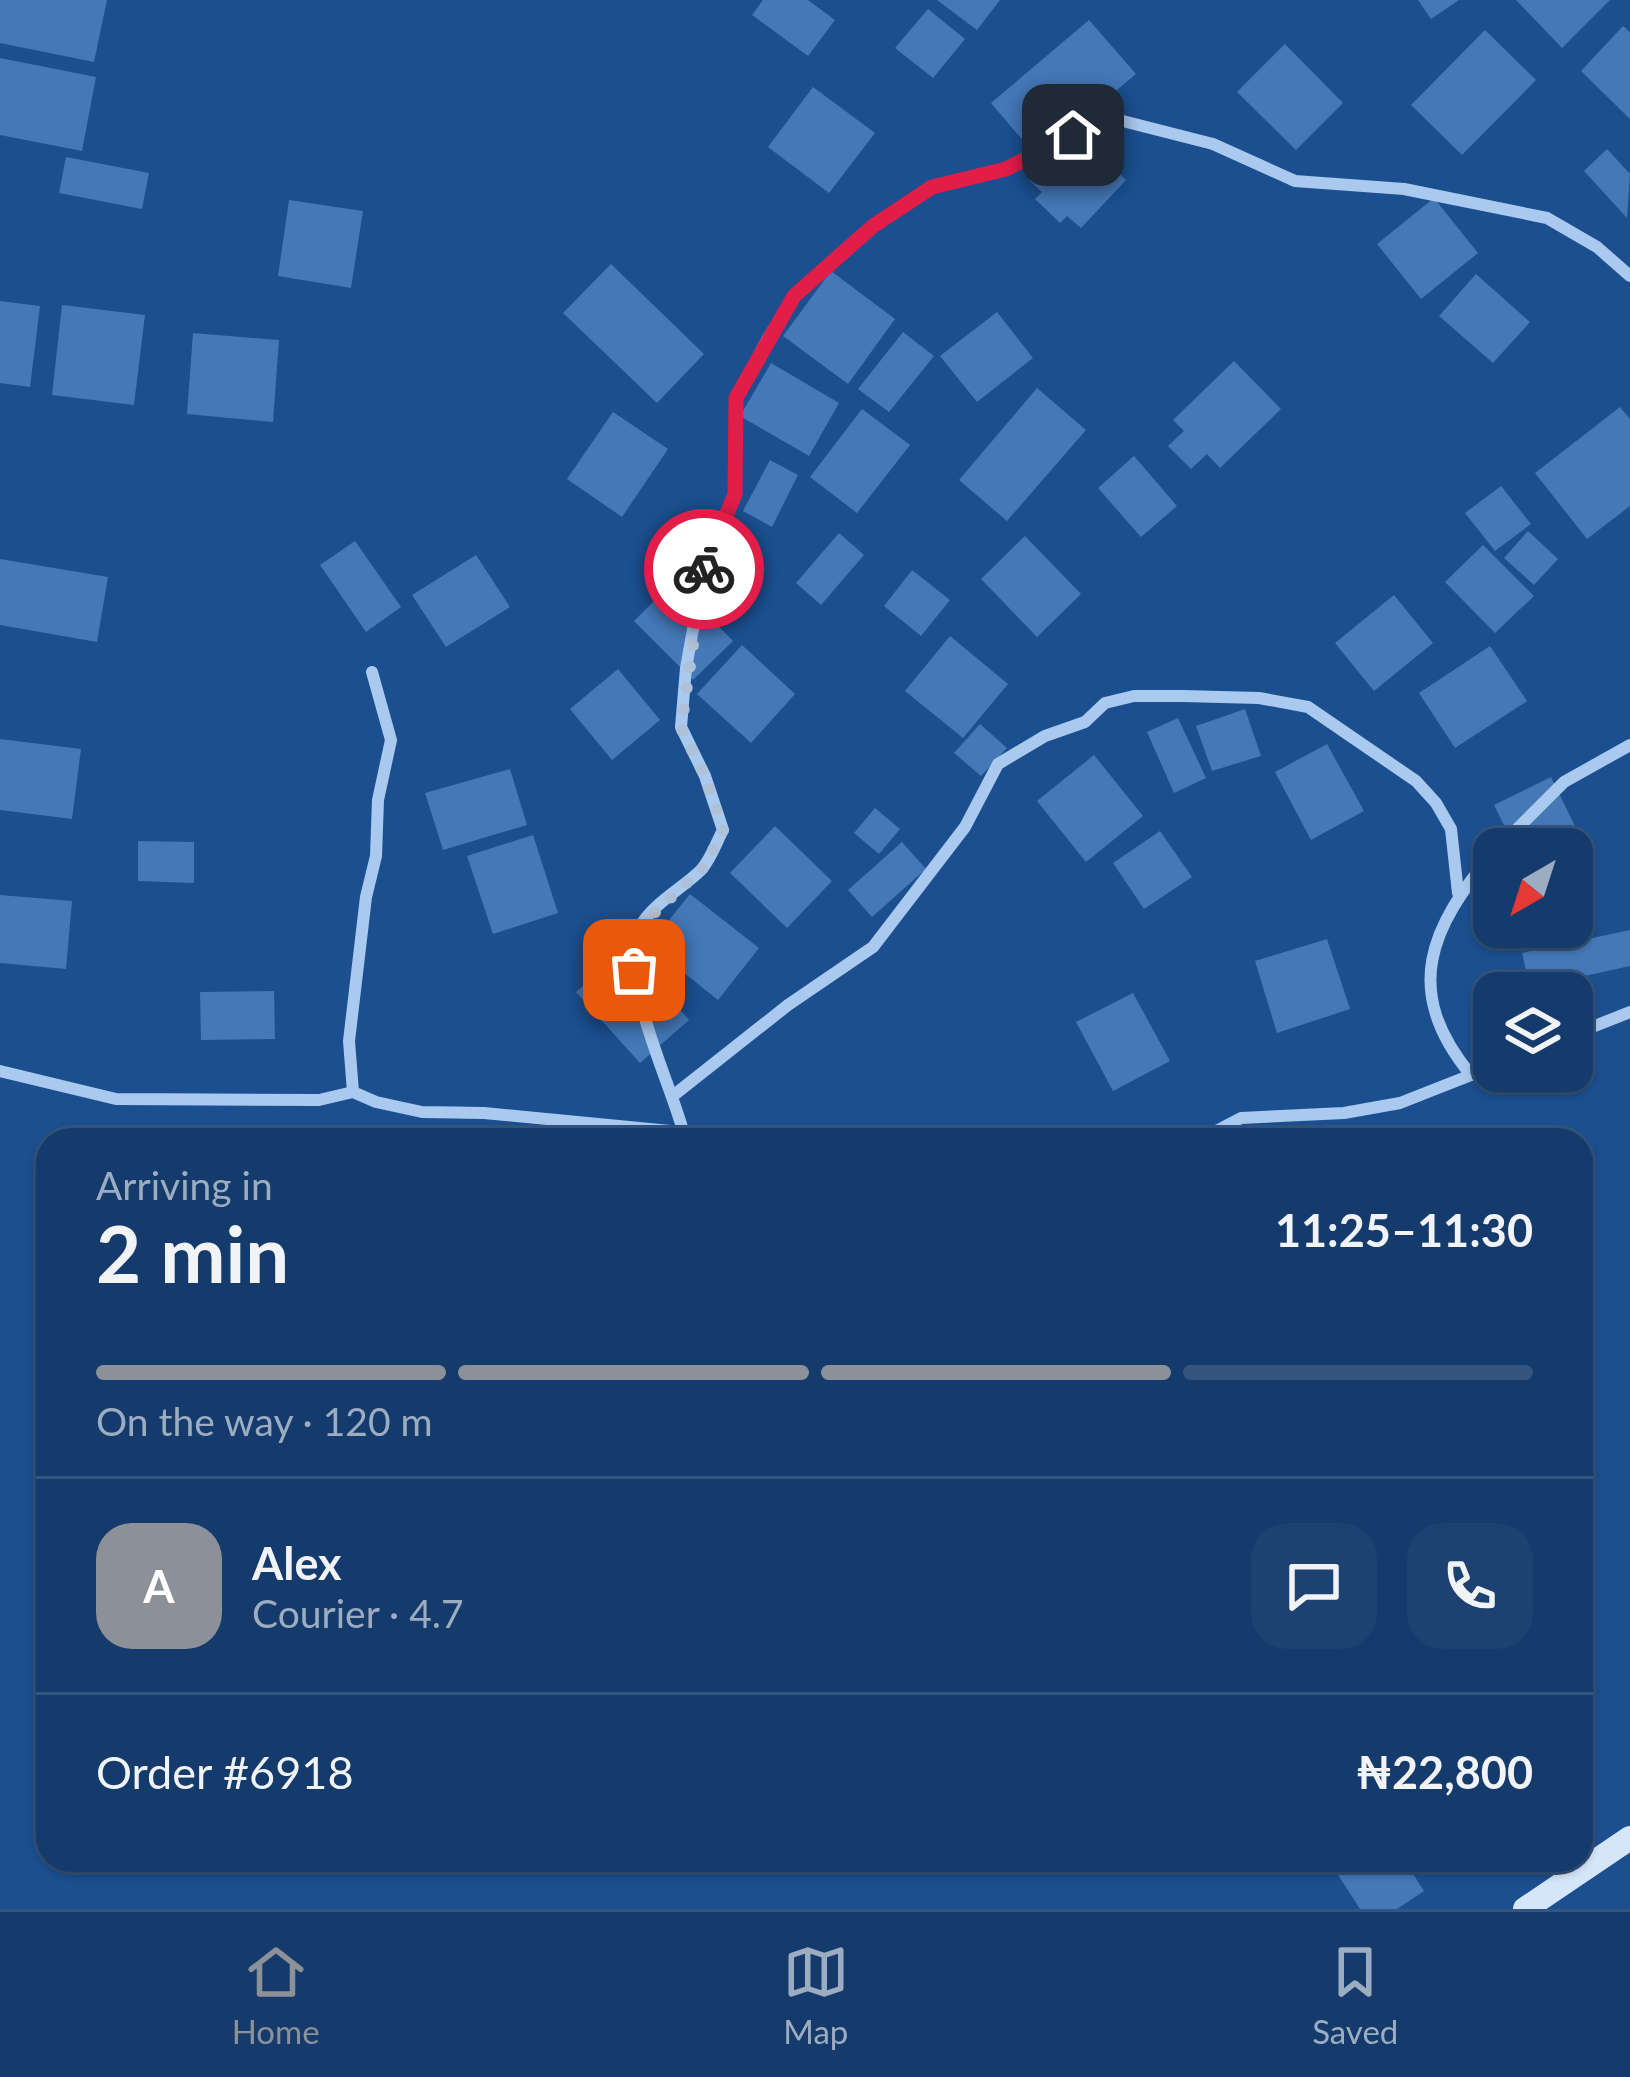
<!DOCTYPE html>
<html lang="en">
<head>
<meta charset="utf-8">
<style>
  :root { --surface:#143b6b; --page:#1d4271; --text:#f1f3f6; --muted:#9dadc1; --line:#33557e; --accent:#8c9099 }
  body { margin:0; font-family:Lato,sans-serif; background:var(--page); color:var(--text); height:100vh; display:flex; flex-direction:column; font-size:45px; white-space:nowrap }
  * { box-sizing:border-box; margin:0 }
  p { font-size:39px; color:var(--muted) }
  .icon { flex:none; width:66px; height:66px; fill:none; stroke:currentColor; stroke-width:2; stroke-linecap:round; stroke-linejoin:round }
  .map { position:relative; flex:1; overflow:hidden }
  .sheet { position:absolute; left:36px; top:1128px; width:1557px; height:744px; display:flex; flex-direction:column; background:var(--surface); border-radius:36px; box-shadow:0 3px 9px #0004,0 0 0 3px var(--line) }
  .sheet>* { flex:none }
  .needle { width:78px; rotate:219deg }
  .tools { position:absolute; left:1473px; top:828px; display:grid; gap:24px }
  .tools a { display:grid; place-items:center; width:120px; height:120px; border-radius:24px; background:var(--surface); box-shadow:0 3px 9px #0004,0 0 0 3px var(--line); font-size:60px }
  .pin { position:absolute; display:grid; place-items:center; width:102px; height:102px; color:#fff; margin:-51px; border-radius:24px; box-shadow:0 6px 18px #0006 }
  .courier { position:absolute; display:grid; place-items:center; width:120px; height:120px; margin:-60px; border:9px solid #e11d48; border-radius:50%; background:#fff; color:#222; box-shadow:0 3px 15px #0007 }
  .headline em { font-style:normal; font-weight:700 }
  .headline div { display:flex; flex-direction:column-reverse }
  .headline { display:flex; align-items:center; justify-content:space-between; height:204px; padding:0 60px }
  h1 { font-size:78px; font-weight:700; line-height:90px }
  .bar { display:grid; grid-template-columns:repeat(4,1fr); gap:18px 12px; align-content:center; height:144px; padding:0 60px }
  .bar i { height:15px; border-radius:9px; background:var(--line) }
  .bar .active { background:var(--accent) }
  .bar p { grid-column:span 4 }
  .line { display:flex; align-items:center; gap:30px; padding:0 60px; border-top:3px solid var(--line) }
  .line div { flex:1 }
  .round { display:grid; place-items:center; flex:none; width:126px; height:126px; border-radius:36px; background:var(--page) }
  .tab-bar { display:flex; justify-content:space-around; align-items:center; height:168px; border-top:3px solid var(--line); background:var(--surface); font-size:33px; color:var(--muted) }
  .tab-bar a { display:grid; justify-items:center; gap:6px }
  .tab-bar .active { color:var(--accent) }
  .map>svg:first-child { display:block }
</style>
</head>
<body>
<div class="map">
<svg width="1630" height="1909" viewBox="0 0 1630 1909">
  <rect width="100%" height="100%" fill="#1b4f8f"/>
  <g fill="#4478b7">
    <polygon points="0,0 107,0 94,62 0,43"/>
    <polygon points="763,0 808,0 835,20 808,56 752,15"/>
    <polygon points="937,0 1000,0 977,30"/>
    <polygon points="1418,0 1459,0 1431,19"/>
    <polygon points="1516,0 1610,0 1562,48"/>
    <polygon points="928,9 965,39 933,78 895,48"/>
    <polygon points="1089,20 1136,74 1037,157 991,103"/>
    <polygon points="1623,26 1630,32 1630,119 1581,71"/>
    <polygon points="1485,30 1536,80 1462,155 1411,105"/>
    <polygon points="1285,44 1343,103 1296,150 1237,92"/>
    <polygon points="0,58 96,77 82,151 0,135"/>
    <polygon points="813,87 875,133 829,193 768,147"/>
    <polygon points="1076,133 1126,180 1081,228 1067,216 1060,223 1035,199 1042,192 1030,181"/>
    <polygon points="1607,149 1630,174 1627,218 1584,171"/>
    <polygon points="66,157 149,173 142,209 59,193"/>
    <polygon points="1434,198 1478,253 1421,299 1377,244"/>
    <polygon points="289,200 363,211 351,288 278,276"/>
    <polygon points="611,264 704,354 657,403 563,313"/>
    <polygon points="831,271 895,319 848,384 783,336"/>
    <polygon points="1476,274 1530,322 1493,363 1439,316"/>
    <polygon points="0,301 40,306 30,387 0,383"/>
    <polygon points="62,305 145,315 134,405 52,395"/>
    <polygon points="997,312 1033,358 977,402 940,356"/>
    <polygon points="903,332 934,356 889,412 858,389"/>
    <polygon points="193,333 279,340 273,422 187,414"/>
    <polygon points="1234,361 1281,409 1220,468 1207,454 1191,469 1168,446 1184,431 1173,420"/>
    <polygon points="771,363 839,403 809,456 740,416"/>
    <polygon points="1037,388 1086,430 1007,521 959,480"/>
    <polygon points="1620,407 1630,419 1630,506 1587,539 1535,473"/>
    <polygon points="862,409 910,445 857,513 810,477"/>
    <polygon points="613,412 668,449 622,517 567,479"/>
    <polygon points="1134,456 1177,506 1141,537 1098,488"/>
    <polygon points="770,460 798,475 772,527 743,511"/>
    <polygon points="1501,486 1531,524 1495,551 1465,513"/>
    <polygon points="1528,531 1558,559 1534,585 1504,558"/>
    <polygon points="839,533 864,555 821,605 796,583"/>
    <polygon points="1025,536 1081,594 1037,637 981,579"/>
    <polygon points="355,541 401,607 366,632 320,565"/>
    <polygon points="1483,545 1534,596 1495,633 1445,582"/>
    <polygon points="476,555 510,607 446,647 412,595"/>
    <polygon points="0,559 108,577 97,642 0,625"/>
    <polygon points="912,570 950,600 921,636 884,606"/>
    <polygon points="674,581 733,641 693,680 634,621"/>
    <polygon points="1394,595 1433,643 1374,691 1335,643"/>
    <polygon points="950,636 1008,684 963,738 905,691"/>
    <polygon points="742,645 795,694 751,743 697,694"/>
    <polygon points="1490,646 1527,701 1455,748 1419,693"/>
    <polygon points="618,669 660,720 612,760 570,709"/>
    <polygon points="1245,709 1261,756 1212,771 1196,726"/>
    <polygon points="1178,718 1206,778 1174,793 1147,732"/>
    <polygon points="980,724 1007,748 981,776 954,753"/>
    <polygon points="0,739 81,749 72,819 0,810"/>
    <polygon points="1327,744 1364,811 1311,840 1275,772"/>
    <polygon points="1094,755 1143,816 1086,862 1037,801"/>
    <polygon points="510,769 527,825 443,850 425,793"/>
    <polygon points="1551,777 1591,859 1572,868 1572,849 1516,849 1494,805"/>
    <polygon points="875,808 900,829 879,854 854,833"/>
    <polygon points="775,826 832,881 787,928 730,873"/>
    <polygon points="1160,831 1192,877 1144,909 1113,863"/>
    <polygon points="533,835 558,913 493,934 467,856"/>
    <polygon points="138,841 194,842 194,883 138,881"/>
    <polygon points="902,842 926,869 872,917 848,890"/>
    <polygon points="690,894 759,948 718,1000 649,945"/>
    <polygon points="0,895 72,901 66,969 0,963"/>
    <polygon points="1630,930 1630,966 1530,988 1522,953"/>
    <polygon points="1327,939 1350,1009 1277,1033 1255,961"/>
    <polygon points="626,949 689,1020 640,1063 576,992"/>
    <polygon points="274,991 275,1039 201,1040 200,992"/>
    <polygon points="1133,993 1170,1061 1113,1091 1076,1022"/>
    <polygon points="1337,1860 1404,1860 1424,1891 1397,1909 1360,1909 1331,1864"/>
  </g>
  <g fill="none" stroke-linecap="round" stroke-linejoin="round">
    <g stroke="#a9c9ee" stroke-width="12">
      <polyline points="1497,849 1564,782 1630,745"/>
      <polyline points="1572,1035 1630,1012"/>
      <polyline points="0,1071 116,1099 319,1100 353,1092 376,1102 422,1112 484,1113 764,1140"/>
      <path d="M 1471,1075 C 1401,991 1430,927 1494,852"/>
      <polyline points="353,1092 349,1041 366,897 376,856 378,800 391,740 372,672"/>
      <polyline points="674,1095 788,1005 873,947 965,827 998,764 1045,736 1085,722 1105,703 1134,696 1183,696 1259,698 1308,707 1416,781 1436,803 1451,829 1458,893"/>
      <path d="M 683,1131 C 670,1081 616,973 640,927 C 651,905 684,887 701,870 C 711,859 716,843 723,830 L 705,776 L 681,727 L 686,668 L 705,563 L 735,494 L 736,398 L 767,340 L 794,296 L 873,226 L 932,187 L 1006,169 L 1107,117 L 1213,144 L 1295,181 L 1404,189 L 1547,218 L 1597,247 L 1630,276"/>
      <polyline points="1199,1140 1241,1118 1344,1113 1400,1103 1494,1066"/>
    </g>
    <polyline stroke="#d6e6fa" stroke-width="24" points="1525,1909 1630,1838"/>
  </g>
  <g fill="none" stroke-linecap="round" stroke-linejoin="round">
    <polyline stroke="#afc1d8" stroke-width="12" stroke-dasharray="0 21.6" points="634,970 640,926 705,866 723,830 705,776 681,728 704,569"/>
    <polyline stroke="#e11d48" stroke-width="15" points="704,569 735,494 736,398 794,296 873,226 932,187 1006,169 1073,135"/>
  </g>
</svg>
<div class="tools">
<a><svg class="needle" viewBox="-14 -14 28 28"><path d="M0-13l5 13h-10z" fill="#e53935"/><path d="M0 13l5-13h-10z" fill="#9dadc1"/></svg></a>
<a><svg class="icon" aria-label="layers" viewBox="0 0 24 24"><path d="M12 4l9 5-9 5-9-5zM3 14l9 5 9-5"/></svg></a>
</div>
<div class="pin" style="left:634px;top:970px;background:#ea580c"><svg class="icon" aria-label="bag" viewBox="0 0 24 24"><path d="M5 8h14l-1 12H6zM9 8a3 3 0 0 1 6 0"/></svg></div>
<div class="pin" style="left:1073px;top:135px;background:#1f2937"><svg class="icon" aria-label="home" viewBox="0 0 24 24"><path d="M3 11l9-7 9 7M6 9v11h12V9"/></svg></div>
<div class="courier" style="left:704px;top:569px"><svg class="icon" aria-label="bike" viewBox="0 0 24 24"><circle cx="6" cy="16" r="4"/><circle cx="18" cy="16" r="4"/><path d="M6 16l4-8h5l3 8M10 8l3 8H6M13 5h3"/></svg></div>
<section class="sheet">
<div class="headline"><div><h1>2 min</h1><p>Arriving in</p></div><em>11:25–11:30</em></div>
<div class="bar"><i class="active"></i><i class="active"></i><i class="active"></i><i></i><p>On the way · 120 m</p></div>
<div class="line" style="height:216px"><b class="round" style="background:var(--accent);color:#fff">A</b><div><b>Alex</b><p>Courier · 4.7</p></div><a class="round"><svg class="icon" aria-label="chat" viewBox="0 0 24 24"><path d="M4 5h16v11H9l-5 4z"/></svg></a><a class="round"><svg class="icon" aria-label="phone" viewBox="0 0 24 24"><path d="M5 4h4l2 5-3 2q2 4 5 5l2-3 5 2v4C11 20 4 13 5 4z"/></svg></a></div>
<div class="line" style="height:156px"><div>Order #6918</div><b>₦22,800</b></div>
</section>
</div>
<nav class="tab-bar">
<a class="active"><svg class="icon" aria-label="home" viewBox="0 0 24 24"><path d="M3 11l9-7 9 7M6 9v11h12V9"/></svg>Home</a>
<a><svg class="icon" aria-label="map" viewBox="0 0 24 24"><path d="M3 6l6-2 6 2 6-2v14l-6 2-6-2-6 2zM9 4v14M15 6v14"/></svg>Map</a>
<a><svg class="icon" aria-label="saved" viewBox="0 0 24 24"><path d="M7 4h10v16l-5-4-5 4z"/></svg>Saved</a>
</nav>
</body>
</html>
